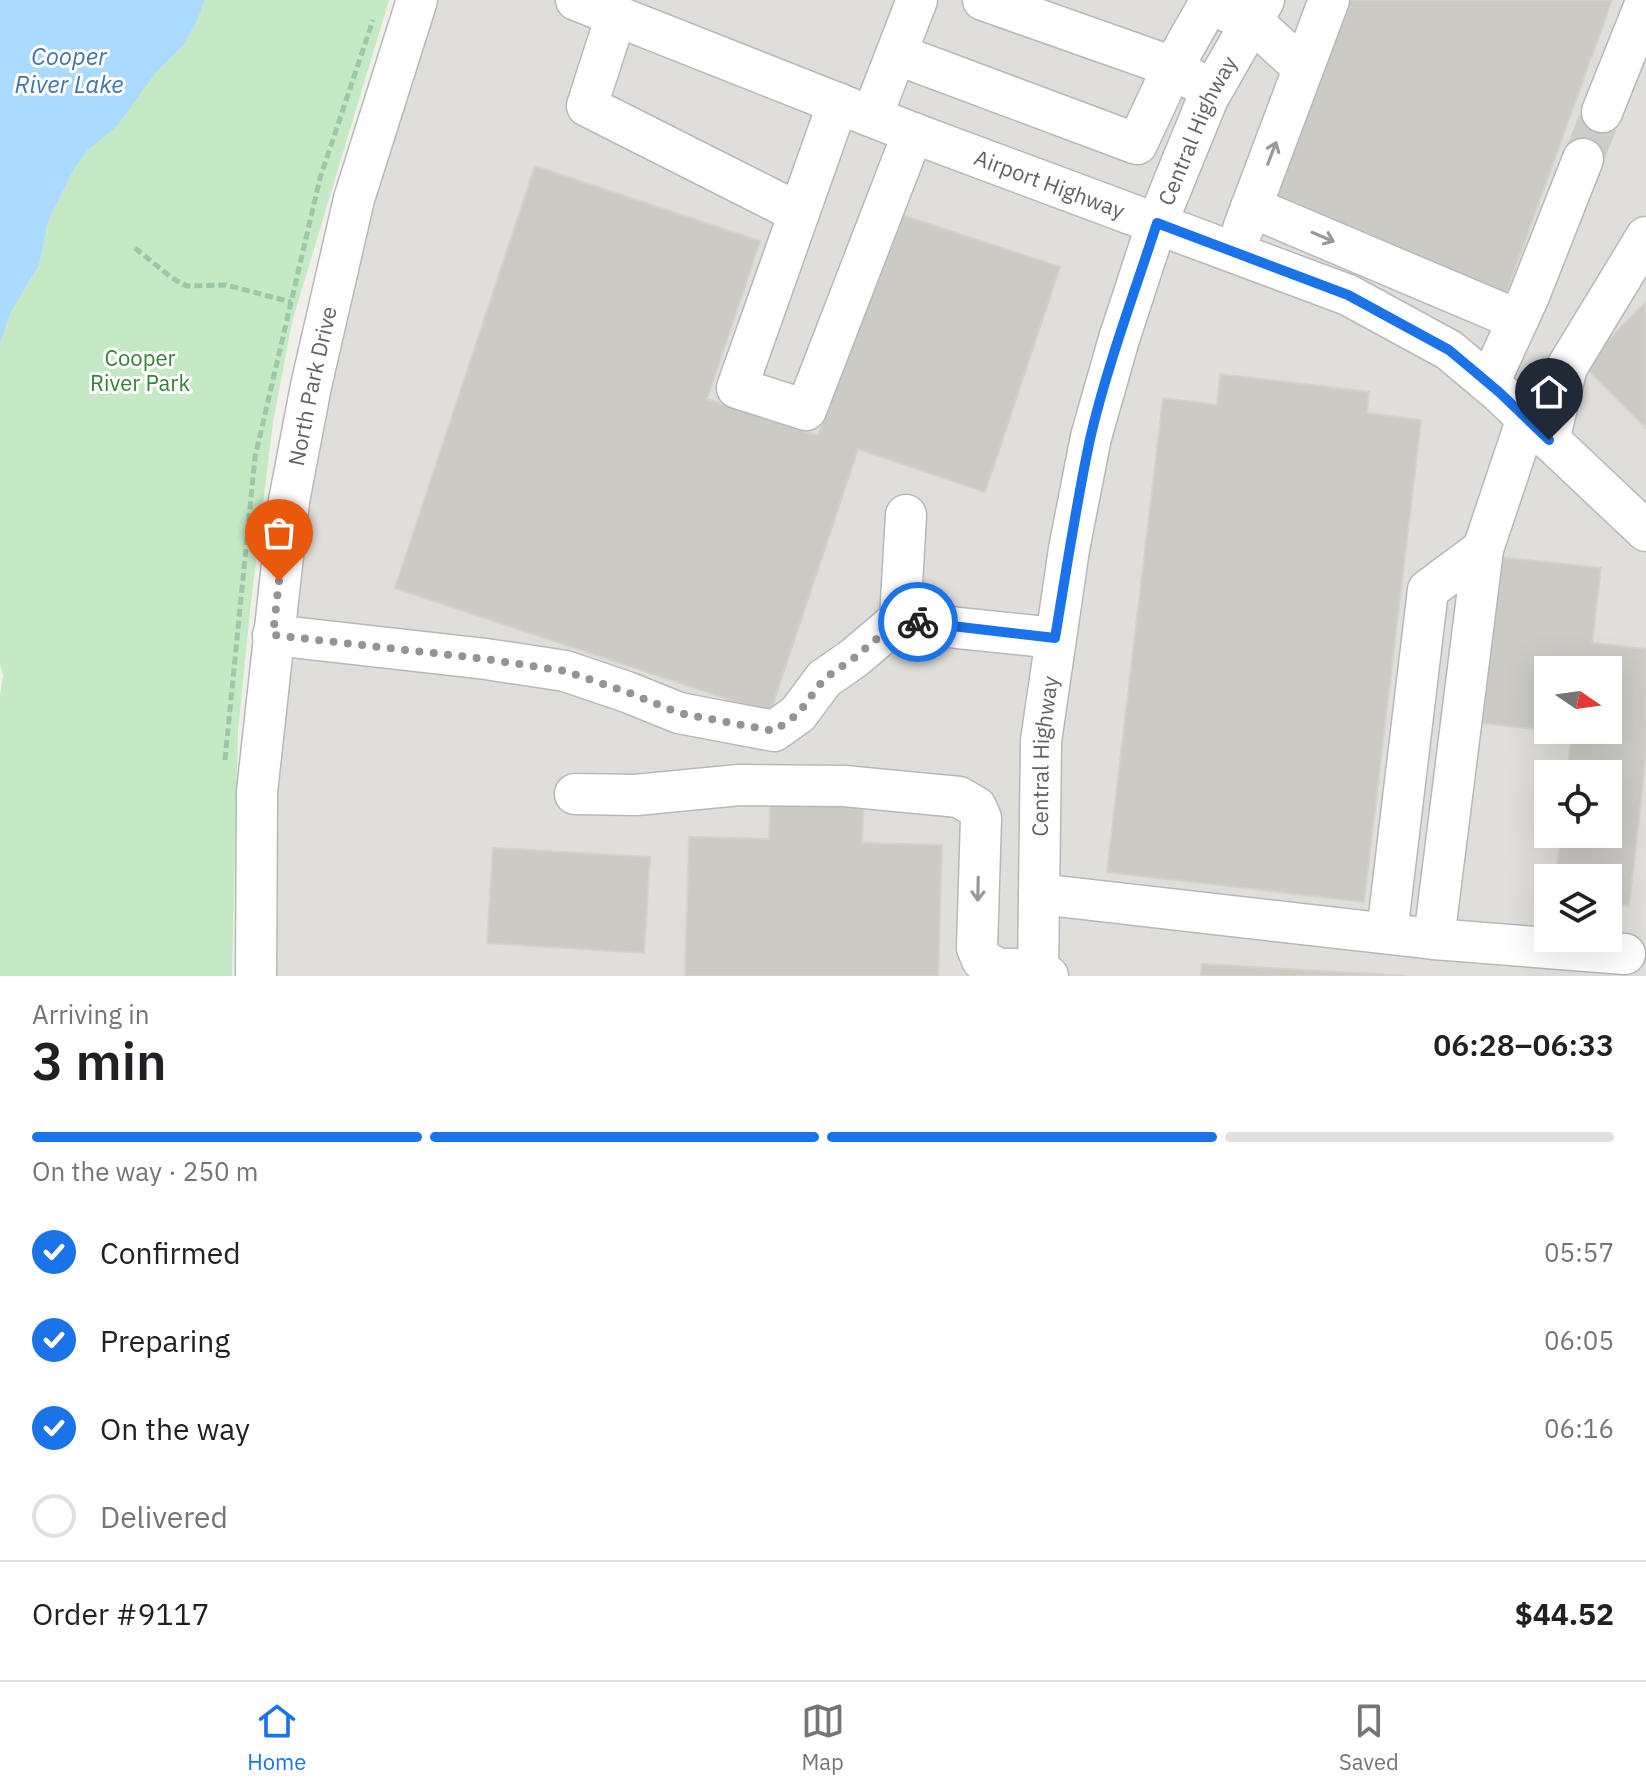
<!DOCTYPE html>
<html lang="en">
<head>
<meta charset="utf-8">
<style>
  :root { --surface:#fff; --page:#f6f6f6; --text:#202124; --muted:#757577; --line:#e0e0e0; --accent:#1a73e8 }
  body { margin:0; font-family:"IBM Plex Sans",sans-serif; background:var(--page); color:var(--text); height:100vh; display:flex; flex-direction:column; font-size:30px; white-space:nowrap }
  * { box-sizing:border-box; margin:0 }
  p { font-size:26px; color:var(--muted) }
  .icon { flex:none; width:44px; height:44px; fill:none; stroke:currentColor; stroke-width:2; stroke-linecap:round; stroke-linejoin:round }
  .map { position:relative; height:976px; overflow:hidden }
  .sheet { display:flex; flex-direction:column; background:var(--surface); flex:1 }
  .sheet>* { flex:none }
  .needle { width:52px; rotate:103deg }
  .buttons { position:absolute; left:1534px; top:656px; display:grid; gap:16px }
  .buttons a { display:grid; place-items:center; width:88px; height:88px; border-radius:0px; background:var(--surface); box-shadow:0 8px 32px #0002; font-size:40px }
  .pin { position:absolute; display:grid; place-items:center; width:68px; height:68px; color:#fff; margin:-82px -34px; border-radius:50% 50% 50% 0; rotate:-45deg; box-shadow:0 0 8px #0007 }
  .pin .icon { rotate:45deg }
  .courier { position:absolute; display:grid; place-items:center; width:80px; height:80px; margin:-40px; border:6px solid #1a73e8; border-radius:50%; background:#fff; color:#222; box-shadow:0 2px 10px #0007 }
  .headline em { font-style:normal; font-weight:600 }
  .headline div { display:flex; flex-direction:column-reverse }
  .headline { display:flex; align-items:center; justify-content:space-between; height:136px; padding:0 32px }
  h1 { font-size:52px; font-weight:600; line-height:60px }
  .bar { display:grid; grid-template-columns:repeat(4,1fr); gap:12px 8px; align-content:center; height:96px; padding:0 32px }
  .bar i { height:10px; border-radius:6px; background:var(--line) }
  .bar .on { background:var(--accent) }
  .bar p { grid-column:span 4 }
  .line { display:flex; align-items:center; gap:20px; padding:0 32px; border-top:2px solid var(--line) }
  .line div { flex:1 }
  ol { padding:0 32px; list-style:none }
  li { display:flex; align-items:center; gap:24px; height:88px }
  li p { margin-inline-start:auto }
  li .icon { padding:8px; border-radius:50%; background:var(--accent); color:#fff; stroke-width:4 }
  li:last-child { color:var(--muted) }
  li i { width:44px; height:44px; border:4px solid var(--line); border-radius:50% }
  .menu { display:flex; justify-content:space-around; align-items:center; height:112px; border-top:2px solid var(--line); background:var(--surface); font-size:22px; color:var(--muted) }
  .menu a { display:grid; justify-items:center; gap:4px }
  .menu .on { color:var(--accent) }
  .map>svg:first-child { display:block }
</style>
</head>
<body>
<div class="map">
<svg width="1646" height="976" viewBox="0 0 1646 976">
  <rect width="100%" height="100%" fill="#f1efe8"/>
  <path fill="#e0deda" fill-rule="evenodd" d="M 417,0 L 1646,0 L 1646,976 L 256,976 L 273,635 ZM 1548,670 L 1608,670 L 1608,730 L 1548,730 ZM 1548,774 L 1608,774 L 1608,834 L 1548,834 ZM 1548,878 L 1608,878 L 1608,938 L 1548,938 Z"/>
  <polygon fill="#c5e8c5" points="205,0 389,0 292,322 273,422 251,602 238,731 232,976 0,976 0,696 3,675 0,664 0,343 11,312 39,265 49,219 74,169 88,150 116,126 157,71 182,47 196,23"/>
  <polygon fill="#aadaff" points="0,0 205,0 196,23 182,47 157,71 117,126 88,150 74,169 49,219 39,265 11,312 0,343"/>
  <g fill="#cccac5" stroke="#d6d1c6" stroke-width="2" fill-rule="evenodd">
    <polygon points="1334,0 1612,0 1503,302 1270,209"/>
    <polygon points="535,166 760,241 707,399 818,436 893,212 1060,267 985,492 858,449 770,713 395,588"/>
    <polygon points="1646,302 1646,428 1583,365"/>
    <polygon points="1220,374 1369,392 1367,413 1421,420 1364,902 1107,872 1163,398 1217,405"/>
    <path d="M 1499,557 L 1601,568 L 1592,643 L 1646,649 L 1646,755 L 1629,906 L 1608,904 L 1608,878 L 1556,878 L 1561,834 L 1608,834 L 1608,774 L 1567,774 L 1572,733 L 1480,723 ZM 1548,670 L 1608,670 L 1608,730 L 1548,730 Z"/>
    <polygon points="771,790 864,793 862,843 942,845 938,976 685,976 689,837 769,839"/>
    <polygon points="493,848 650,857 644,953 487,943"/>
    <polygon points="1202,964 1407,976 1201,976"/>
  </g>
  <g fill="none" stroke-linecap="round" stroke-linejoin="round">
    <polyline stroke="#ccccc8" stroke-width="40" stroke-dasharray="40 20" stroke-linecap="butt" points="1583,159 1602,112"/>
    <defs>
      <g id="minor">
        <path id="s1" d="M 576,0 L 913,133 L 1348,295 L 1449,350 L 1499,392 L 1646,531"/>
        <polyline points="983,0 1173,67 1195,81"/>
        <polyline points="1228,12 1252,21 1303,68"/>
        <polyline points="616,16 587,106 799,213"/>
        <polyline points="896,54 1137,144 1173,67 1211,0"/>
        <polyline points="838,103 737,388 806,410 913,133"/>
        <polyline points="1602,112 1646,2"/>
        <polyline points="872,116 917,0"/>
        <polyline points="1251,207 1518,320"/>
        <polyline points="1243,229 1329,0"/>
        <polyline points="1489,383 1529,296 1583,159"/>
        <polyline points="1549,440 1567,367 1646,237"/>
        <polyline points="906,515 900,619 958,628 1055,638"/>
        <polyline points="273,635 486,659 565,671 627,692 679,713 774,731 798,714 824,679 854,658 900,619"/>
        <polyline points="575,794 636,795 739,785 844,786 959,797 976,807 981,818 977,948 982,960 999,969 1038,969 1048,976"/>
        <polyline points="1039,894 1434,939 1625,954"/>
        <polyline points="1387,933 1428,590 1483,549"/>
        <polyline points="1434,939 1483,549 1527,418"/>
        <path id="s2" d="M 256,976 L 257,792 L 289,501 L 311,386 L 354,199 L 417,0"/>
        <path id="s3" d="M 1038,976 L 1041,741 L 1069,549 L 1091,437 L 1119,339 L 1157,223 L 1208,98 L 1264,0"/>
      </g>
    </defs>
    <use href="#minor" stroke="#b5b8bc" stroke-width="43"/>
    <g stroke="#9cc7a9" stroke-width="5" stroke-dasharray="8 4" stroke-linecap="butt">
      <polyline points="135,248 172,278 187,286 226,285 291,302"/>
      <polyline points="225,760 255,457 320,178 373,20"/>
    </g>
    <use href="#minor" stroke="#fff" stroke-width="40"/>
  </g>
  <defs><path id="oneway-shaft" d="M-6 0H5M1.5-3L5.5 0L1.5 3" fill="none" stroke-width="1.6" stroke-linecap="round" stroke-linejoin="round" transform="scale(2)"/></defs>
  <g stroke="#979a9d">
    <use href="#oneway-shaft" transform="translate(1272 153) rotate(-69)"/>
    <use href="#oneway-shaft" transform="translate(1323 237) rotate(23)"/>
    <use href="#oneway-shaft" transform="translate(978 889) rotate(91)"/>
  </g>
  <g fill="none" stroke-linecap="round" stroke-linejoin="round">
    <polyline stroke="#929495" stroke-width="8" stroke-dasharray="0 14.4" points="279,581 273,635 486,659 565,671 627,692 679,713 774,731 798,714 824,679 854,658 900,619 918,622"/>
    <path stroke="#1a73e8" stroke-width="10" d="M 918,622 L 1055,638 C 1066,572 1076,505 1090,439 C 1107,366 1134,294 1157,223 L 1348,295 L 1449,350 L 1499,392 L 1549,440"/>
  </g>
  <g text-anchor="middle" stroke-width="6" stroke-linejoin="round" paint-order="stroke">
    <g font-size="22" fill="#5f6368" stroke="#fff">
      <text dy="8" stroke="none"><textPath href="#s3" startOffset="868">Central Highway</textPath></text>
      <text dy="8" stroke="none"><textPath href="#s1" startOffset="508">Airport Highway</textPath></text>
      <text dy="8" stroke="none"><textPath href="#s2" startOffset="594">North Park Drive</textPath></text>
      <text dy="8" stroke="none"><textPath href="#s3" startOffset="220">Central Highway</textPath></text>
    </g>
    <g font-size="22" fill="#348238" stroke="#fff">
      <text x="140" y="366">Cooper<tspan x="140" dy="25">River Park</tspan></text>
    </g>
    <g font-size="24" font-style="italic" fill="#4174aa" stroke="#fff">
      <text x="69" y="65">Cooper<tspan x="69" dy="28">River Lake</tspan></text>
    </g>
  </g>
</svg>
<div class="buttons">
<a><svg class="needle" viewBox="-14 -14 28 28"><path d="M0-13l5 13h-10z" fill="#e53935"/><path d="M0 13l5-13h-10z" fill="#757577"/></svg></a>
<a><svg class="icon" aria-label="locate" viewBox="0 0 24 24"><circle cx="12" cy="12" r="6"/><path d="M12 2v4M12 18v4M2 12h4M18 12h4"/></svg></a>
<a><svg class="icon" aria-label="layers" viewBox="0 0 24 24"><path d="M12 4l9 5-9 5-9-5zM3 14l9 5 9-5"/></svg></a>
</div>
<div class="pin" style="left:279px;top:581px;background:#ea580c"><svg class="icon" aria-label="bag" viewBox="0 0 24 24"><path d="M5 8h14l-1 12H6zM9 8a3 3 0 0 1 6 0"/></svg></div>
<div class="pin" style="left:1549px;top:440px;background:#1f2937"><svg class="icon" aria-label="home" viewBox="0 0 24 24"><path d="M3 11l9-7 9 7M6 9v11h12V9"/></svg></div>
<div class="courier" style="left:918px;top:622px"><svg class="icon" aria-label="bike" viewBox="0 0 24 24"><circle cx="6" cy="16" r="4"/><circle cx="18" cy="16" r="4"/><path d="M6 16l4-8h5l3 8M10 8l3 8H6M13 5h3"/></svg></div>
</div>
<section class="sheet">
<div class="headline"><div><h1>3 min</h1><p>Arriving in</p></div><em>06:28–06:33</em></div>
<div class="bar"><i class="on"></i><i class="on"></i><i class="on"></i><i></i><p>On the way · 250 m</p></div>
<ol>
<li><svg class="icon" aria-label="check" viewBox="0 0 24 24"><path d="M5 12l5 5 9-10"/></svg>Confirmed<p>05:57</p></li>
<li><svg class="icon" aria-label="check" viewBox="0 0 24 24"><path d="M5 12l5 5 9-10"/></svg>Preparing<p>06:05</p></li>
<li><svg class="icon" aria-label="check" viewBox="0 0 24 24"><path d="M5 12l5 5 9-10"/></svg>On the way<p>06:16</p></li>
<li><i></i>Delivered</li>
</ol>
<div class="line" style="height:104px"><div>Order #9117</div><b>$44.52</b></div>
</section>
<nav class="menu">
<a class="on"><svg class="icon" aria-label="home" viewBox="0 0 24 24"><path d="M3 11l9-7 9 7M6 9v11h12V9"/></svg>Home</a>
<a><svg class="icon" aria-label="map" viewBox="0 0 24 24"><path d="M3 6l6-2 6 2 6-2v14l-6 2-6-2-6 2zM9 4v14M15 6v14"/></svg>Map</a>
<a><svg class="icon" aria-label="saved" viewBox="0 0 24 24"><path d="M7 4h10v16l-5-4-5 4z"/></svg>Saved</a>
</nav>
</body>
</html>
